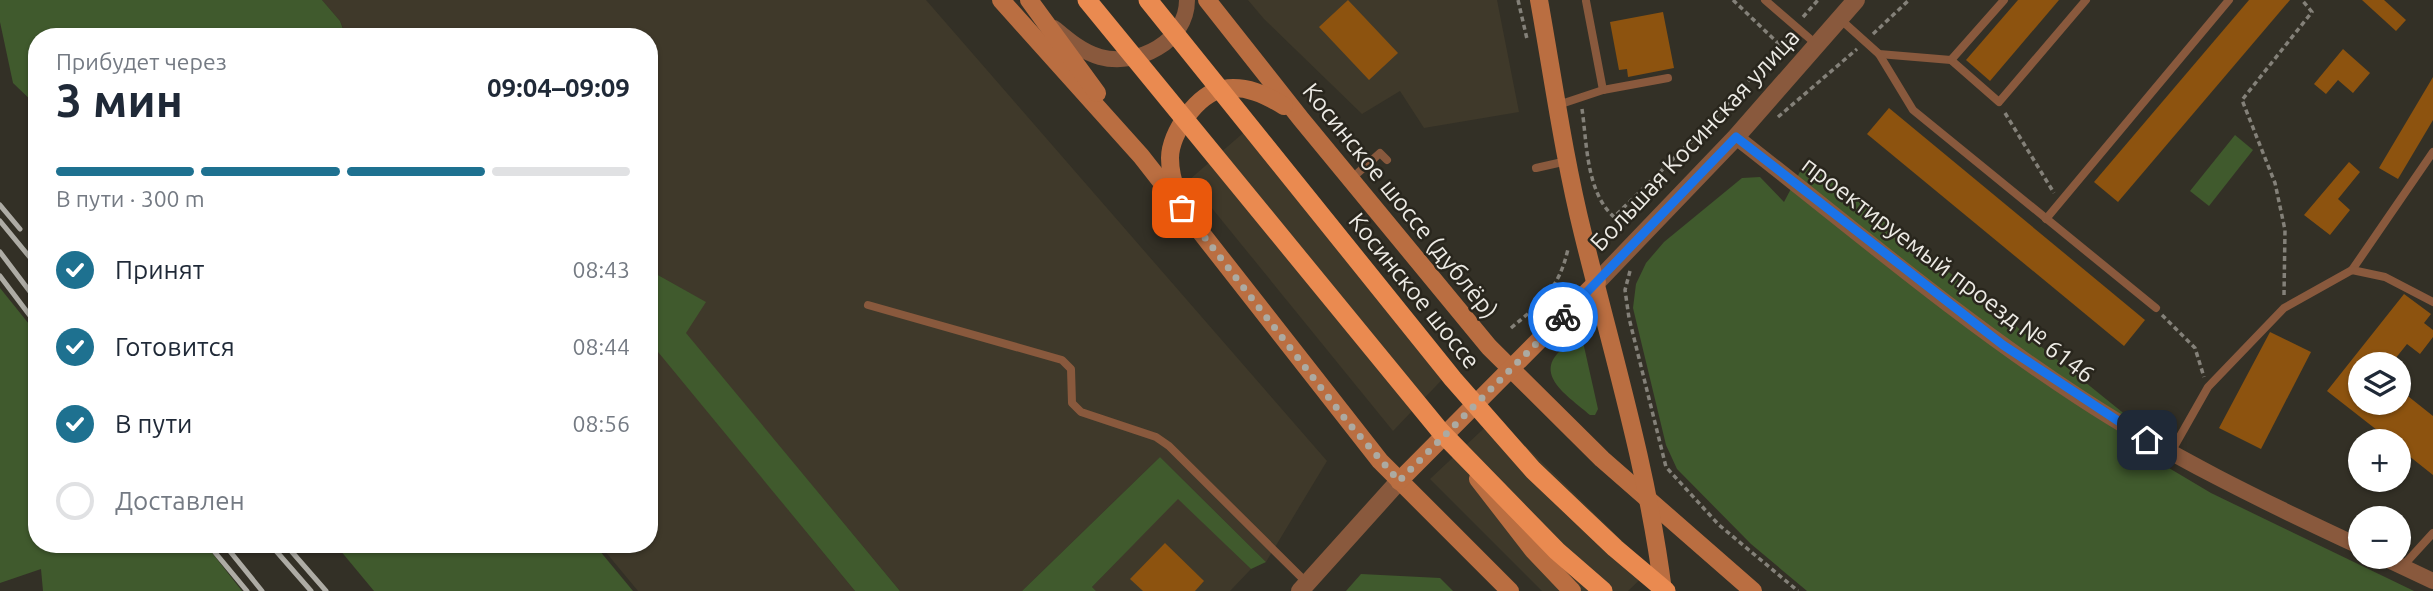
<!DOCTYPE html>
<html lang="ru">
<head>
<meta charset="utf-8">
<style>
  :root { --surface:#fff; --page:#f2f2f3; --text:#1f2937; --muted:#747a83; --line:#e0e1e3; --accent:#1e7190 }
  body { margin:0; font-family:Ubuntu,sans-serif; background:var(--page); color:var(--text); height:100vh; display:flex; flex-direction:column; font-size:26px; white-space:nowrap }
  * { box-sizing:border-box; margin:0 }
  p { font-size:23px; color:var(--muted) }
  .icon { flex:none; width:38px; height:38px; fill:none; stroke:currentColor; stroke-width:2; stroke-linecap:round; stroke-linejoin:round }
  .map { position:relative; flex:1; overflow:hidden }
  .sheet { position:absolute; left:28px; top:28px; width:630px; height:525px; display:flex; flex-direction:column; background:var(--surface); border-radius:28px; box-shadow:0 2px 5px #0004 }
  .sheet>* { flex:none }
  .controls { position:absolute; left:2348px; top:352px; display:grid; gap:14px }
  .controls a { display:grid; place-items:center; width:63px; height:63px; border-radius:50%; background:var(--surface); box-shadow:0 2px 5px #0004; font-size:35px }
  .pin { position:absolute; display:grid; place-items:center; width:60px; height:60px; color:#fff; margin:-30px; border-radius:14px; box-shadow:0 4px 10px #0006 }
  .courier { position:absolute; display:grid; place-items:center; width:70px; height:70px; margin:-35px; border:5px solid #1a73e8; border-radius:50%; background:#fff; color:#222; box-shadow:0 2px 9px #0007 }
  .summary em { font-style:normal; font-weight:700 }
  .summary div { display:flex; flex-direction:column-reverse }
  .summary { display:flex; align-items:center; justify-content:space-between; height:119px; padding:0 28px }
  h1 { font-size:46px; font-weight:700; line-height:52px }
  .bar { display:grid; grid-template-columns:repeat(4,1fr); gap:10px 7px; align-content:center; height:84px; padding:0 28px }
  .bar i { height:9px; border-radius:5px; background:var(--line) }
  .bar .current { background:var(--accent) }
  .bar p { grid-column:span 4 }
  ol { padding:0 28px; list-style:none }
  li { display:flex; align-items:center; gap:21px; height:77px }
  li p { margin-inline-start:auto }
  li .icon { padding:7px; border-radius:50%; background:var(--accent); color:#fff; stroke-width:4 }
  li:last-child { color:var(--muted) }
  li i { width:38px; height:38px; border:4px solid var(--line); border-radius:50% }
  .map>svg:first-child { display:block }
</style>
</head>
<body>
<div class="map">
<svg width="2433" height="591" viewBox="0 0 2433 591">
  <rect width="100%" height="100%" fill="#333026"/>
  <g fill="#3f392a">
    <polygon points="322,0 926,0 1327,461 1266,562 1160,457 1022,591 900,591 685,333 705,302 649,270 649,37 347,37 340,21"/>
    <polygon points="1248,0 1497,0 1519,112 1424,128 1400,91 1362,114 1264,19"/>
    <polygon points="1257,121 1455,366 1393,431 1189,180"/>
    <polygon points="657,349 855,591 638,591 599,544 649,544 649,352"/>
    <polygon points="1496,417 1651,569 1628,591 1542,591 1430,479"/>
    <polygon points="1178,498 1251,569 1230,591 1096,591 1092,587"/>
  </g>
  <g fill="#405a2d">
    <polygon points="0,0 322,0 340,21 346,37 37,37 37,106 13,83 0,22"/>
    <polygon points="2235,135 2253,150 2209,206 2190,191"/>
    <polygon points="1819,167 2127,416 2127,447 2137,449 2211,493 2414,591 1807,591 1751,544 1677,469 1666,445 1633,308 1636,284 1646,263 1664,242 1742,178 1760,177 1784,202 1802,168"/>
    <polygon points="649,270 706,302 686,333 900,591 855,591 649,341"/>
    <polygon points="0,288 37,334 37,544 205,544 242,591 43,591 41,569 0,583"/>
    <path d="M 1581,333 L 1598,409 L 1595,415 L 1590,415 C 1571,398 1533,376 1560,351 C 1566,345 1573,337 1581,333 Z"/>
    <polygon points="1160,457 1266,562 1251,569 1178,499 1092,587 1096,591 1022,591"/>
    <polygon points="335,544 594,544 633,591 374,591"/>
    <polygon points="1361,574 1440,578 1453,591 1346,591"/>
  </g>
  <g fill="#8d530f">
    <polygon points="1348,0 1398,53 1369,80 1319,27"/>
    <polygon points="2018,0 2059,0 1990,81 1966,60"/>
    <polygon points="2249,0 2290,0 2118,202 2094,182"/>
    <polygon points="2362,0 2384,0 2406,20 2396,31"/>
    <polygon points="1663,12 1674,68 1628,77 1627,69 1619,70 1610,22"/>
    <polygon points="2343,49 2370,73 2353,93 2338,80 2326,94 2314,84"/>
    <polygon points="2433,77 2433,120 2398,179 2379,168"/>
    <polygon points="1889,108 2145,320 2124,346 1867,134"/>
    <polygon points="2349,162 2360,172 2338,199 2350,210 2330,235 2304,215"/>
    <polygon points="2404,294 2431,314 2424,323 2433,330 2433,337 2420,354 2407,344 2391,364 2361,364 2361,402 2399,402 2399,389 2433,416 2433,475 2399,448 2399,441 2391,441 2327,391"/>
    <polygon points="2270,332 2311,352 2261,449 2219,428"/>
    <polygon points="1165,543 1204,581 1195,591 1143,591 1130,579"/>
  </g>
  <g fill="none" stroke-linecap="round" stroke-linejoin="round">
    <g stroke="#848179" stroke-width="3.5" stroke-dasharray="5 3.5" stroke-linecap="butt">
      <polyline points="1518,0 1527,39"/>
      <polyline points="1733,0 1782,47"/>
      <polyline points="1803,17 1818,0"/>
      <polyline points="1873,34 1909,0"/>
      <path d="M 1582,109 C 1587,143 1586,192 1614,217 L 1708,125 L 1789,37"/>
      <polyline points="2005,113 2054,193"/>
      <polyline points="1778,117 1857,49"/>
      <polyline points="1630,271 1625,290 1629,318 1666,467 1719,525 1798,591"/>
      <polyline points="2284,295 2285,230 2275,183 2242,100 2312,12 2302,0"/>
      <polyline points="2162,315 2195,348 2204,377"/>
      <path d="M 1511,328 C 1541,303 1559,289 1568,249"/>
    </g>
    <g stroke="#89593d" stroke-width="8">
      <polyline points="1765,0 1816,44"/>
      <polyline points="1586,1 1603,90"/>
      <polyline points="1840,19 1879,54 1951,60 1999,102 2086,0"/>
      <polyline points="1879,54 1913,110 2156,308"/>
      <polyline points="1951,60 2004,0"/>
      <polyline points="1558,105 1603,90 1668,78"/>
      <polyline points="1536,168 1567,161"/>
      <polyline points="1350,180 1380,153 1387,160"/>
      <polyline points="2046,219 2229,0"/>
      <polyline points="2352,270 2433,152"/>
      <polyline points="868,305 1062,360 1071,369 1072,403 1081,412 1156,437 1169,446 1307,583"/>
      <polyline points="2170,454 2208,387 2284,308 2352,270 2385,277 2433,302"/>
      <polyline points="2402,567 2433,533"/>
    </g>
    <g stroke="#89593d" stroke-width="16">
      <path d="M 1054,28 C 1067,39 1082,52 1100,57 C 1137,67 1187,42 1187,0"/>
      <path d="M 1736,137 C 1849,225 1959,319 2079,397 C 2169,456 2264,502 2361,547"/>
      <polyline points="2380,556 2433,581"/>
    </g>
    <g stroke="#89593d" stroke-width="18">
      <polyline points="1597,282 1736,137 1856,0"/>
      <polyline points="1300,591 1399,481"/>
    </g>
    <g stroke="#ba6e41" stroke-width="18">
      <polyline points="1001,0 1141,156 1380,461 1510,591"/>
      <polyline points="1029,0 1097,93"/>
      <polyline points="1207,0 1301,119 1489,347 1602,459 1753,591"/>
      <path d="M 1539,0 C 1553,78 1564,158 1583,234 C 1612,352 1648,470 1663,591"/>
      <path d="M 1178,195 C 1173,183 1170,171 1170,158 C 1170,133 1197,94 1223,89 C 1246,85 1266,95 1284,106"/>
      <polyline points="1399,481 1597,282"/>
    </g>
    <g stroke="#aeaca5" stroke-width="5">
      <polyline points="0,205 20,229"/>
      <polyline points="0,221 37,266"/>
      <polyline points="0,252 37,301"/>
      <polyline points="0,276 37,325"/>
      <polyline points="208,544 247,591"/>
      <polyline points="224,544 262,591"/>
      <polyline points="270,544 311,591"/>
      <polyline points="285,544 326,591"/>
    </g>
    <polyline stroke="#ba6e41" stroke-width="18" points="1478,479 1533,550 1572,591"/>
    <g stroke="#ea8a50" stroke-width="19">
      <polyline points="1087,0 1441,432 1557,551 1603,591"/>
      <polyline points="1148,0 1453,379 1533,470 1615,548 1666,591"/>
    </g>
  </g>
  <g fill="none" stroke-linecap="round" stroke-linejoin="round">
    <polyline stroke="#acaaa2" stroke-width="7" stroke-dasharray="0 12.6" points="1182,208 1346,420 1399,481 1563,317"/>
    <polyline stroke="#1a73e8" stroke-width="9" points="1563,317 1736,137 2003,345 2147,440"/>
  </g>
  <g text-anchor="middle" stroke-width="5" stroke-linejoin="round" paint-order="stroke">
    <g font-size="24" fill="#edebe5" stroke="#29261d">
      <text transform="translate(1695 140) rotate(-47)" y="8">Большая Косинская улица</text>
      <text transform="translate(1400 201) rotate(51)" y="8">Косинское шоссе (дублёр)</text>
      <text transform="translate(1948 270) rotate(37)" y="8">проектируемый проезд № 6146</text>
      <text transform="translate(1414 291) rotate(51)" y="8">Косинское шоссе</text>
    </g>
  </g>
</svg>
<div class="controls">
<a><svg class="icon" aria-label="layers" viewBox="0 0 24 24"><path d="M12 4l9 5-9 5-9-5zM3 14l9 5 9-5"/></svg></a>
<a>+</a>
<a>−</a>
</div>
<div class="pin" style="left:1182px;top:208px;background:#ea580c"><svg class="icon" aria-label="bag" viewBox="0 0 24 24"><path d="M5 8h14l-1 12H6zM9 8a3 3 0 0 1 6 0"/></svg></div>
<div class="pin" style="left:2147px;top:440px;background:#1f2937"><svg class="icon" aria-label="home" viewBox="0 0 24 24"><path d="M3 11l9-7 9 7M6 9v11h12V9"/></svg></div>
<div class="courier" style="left:1563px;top:317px"><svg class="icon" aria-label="bike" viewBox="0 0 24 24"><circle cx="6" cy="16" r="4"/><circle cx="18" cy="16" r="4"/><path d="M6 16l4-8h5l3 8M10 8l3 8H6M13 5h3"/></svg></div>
<section class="sheet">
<div class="summary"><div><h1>3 мин</h1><p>Прибудет через</p></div><em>09:04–09:09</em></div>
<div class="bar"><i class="current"></i><i class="current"></i><i class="current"></i><i></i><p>В пути · 300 m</p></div>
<ol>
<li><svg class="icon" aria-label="check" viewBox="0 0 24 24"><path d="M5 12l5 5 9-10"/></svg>Принят<p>08:43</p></li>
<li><svg class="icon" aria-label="check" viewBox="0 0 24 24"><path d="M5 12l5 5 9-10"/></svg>Готовится<p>08:44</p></li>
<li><svg class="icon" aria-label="check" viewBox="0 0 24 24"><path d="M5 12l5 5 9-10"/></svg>В пути<p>08:56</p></li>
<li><i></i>Доставлен</li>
</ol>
</section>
</div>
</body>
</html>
